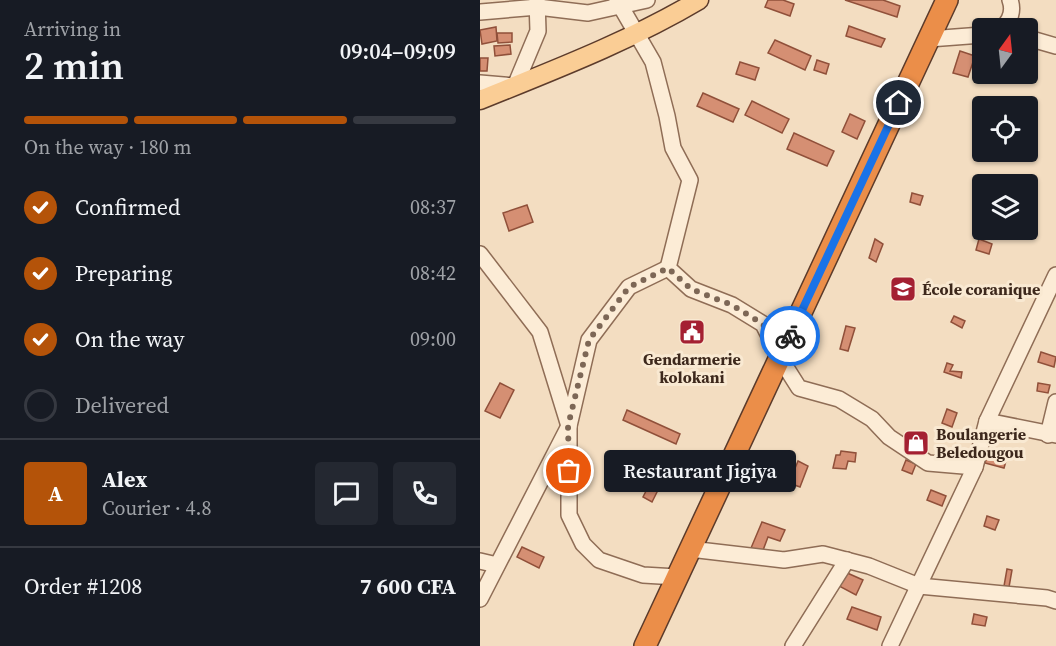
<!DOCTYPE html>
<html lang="en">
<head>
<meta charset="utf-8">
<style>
  :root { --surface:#171b24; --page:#242831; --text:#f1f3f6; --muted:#9ea1a6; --line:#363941; --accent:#b45309 }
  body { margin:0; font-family:"Source Serif 4",serif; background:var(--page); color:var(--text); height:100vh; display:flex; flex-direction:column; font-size:22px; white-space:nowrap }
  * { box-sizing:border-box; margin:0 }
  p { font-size:20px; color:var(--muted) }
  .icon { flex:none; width:33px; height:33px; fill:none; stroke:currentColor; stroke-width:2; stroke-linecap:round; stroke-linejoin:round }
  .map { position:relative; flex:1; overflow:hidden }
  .drawer { display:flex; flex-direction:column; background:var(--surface); width:480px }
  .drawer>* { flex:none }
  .needle { width:39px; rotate:15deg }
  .buttons { position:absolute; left:492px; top:18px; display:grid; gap:12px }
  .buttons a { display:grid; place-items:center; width:66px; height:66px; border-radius:6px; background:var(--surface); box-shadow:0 2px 4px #0004; font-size:30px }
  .pin { position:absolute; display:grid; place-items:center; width:51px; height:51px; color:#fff; margin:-26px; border:3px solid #fff; border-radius:50%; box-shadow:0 2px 6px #0007 }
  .courier { position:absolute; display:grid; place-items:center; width:60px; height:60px; margin:-30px; border:4px solid #1a73e8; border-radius:50%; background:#fff; color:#222; box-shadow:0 2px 8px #0007 }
  .bubble { position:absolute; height:42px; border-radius:6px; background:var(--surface); box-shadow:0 2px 4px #0004; font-size:20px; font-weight:600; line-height:42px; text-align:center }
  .summary em { font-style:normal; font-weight:600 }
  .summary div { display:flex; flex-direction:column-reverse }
  .summary { display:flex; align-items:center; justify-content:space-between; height:102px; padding:0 24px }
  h1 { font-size:39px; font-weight:600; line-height:45px }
  .bar { display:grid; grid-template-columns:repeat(4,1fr); gap:9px 6px; align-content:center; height:72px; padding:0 24px }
  .bar i { height:8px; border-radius:4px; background:var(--line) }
  .bar .active { background:var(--accent) }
  .bar p { grid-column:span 4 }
  .line { display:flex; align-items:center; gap:15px; padding:0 24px; border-top:2px solid var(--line) }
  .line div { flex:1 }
  .round { display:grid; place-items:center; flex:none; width:63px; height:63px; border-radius:6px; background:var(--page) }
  ol { padding:0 24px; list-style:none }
  li { display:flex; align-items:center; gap:18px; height:66px }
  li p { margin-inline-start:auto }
  li .icon { padding:6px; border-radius:50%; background:var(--accent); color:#fff; stroke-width:4 }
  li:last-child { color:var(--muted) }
  li i { width:33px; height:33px; border:3px solid var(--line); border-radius:50% }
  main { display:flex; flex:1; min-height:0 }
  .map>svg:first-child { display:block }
</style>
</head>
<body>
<main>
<section class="drawer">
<div class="summary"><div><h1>2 min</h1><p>Arriving in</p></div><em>09:04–09:09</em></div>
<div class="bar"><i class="active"></i><i class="active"></i><i class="active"></i><i></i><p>On the way · 180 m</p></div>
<ol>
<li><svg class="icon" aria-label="check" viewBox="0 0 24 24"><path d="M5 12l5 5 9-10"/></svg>Confirmed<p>08:37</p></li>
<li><svg class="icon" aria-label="check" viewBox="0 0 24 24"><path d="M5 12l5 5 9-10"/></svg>Preparing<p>08:42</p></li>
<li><svg class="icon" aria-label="check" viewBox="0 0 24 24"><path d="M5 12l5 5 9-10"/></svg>On the way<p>09:00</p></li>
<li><i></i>Delivered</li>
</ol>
<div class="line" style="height:108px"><b class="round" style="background:var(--accent);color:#fff">A</b><div><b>Alex</b><p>Courier · 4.8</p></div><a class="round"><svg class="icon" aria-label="chat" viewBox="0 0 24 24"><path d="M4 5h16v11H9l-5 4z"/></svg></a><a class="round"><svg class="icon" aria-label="phone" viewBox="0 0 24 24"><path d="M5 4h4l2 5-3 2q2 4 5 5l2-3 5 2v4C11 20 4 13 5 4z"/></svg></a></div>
<div class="line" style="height:78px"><div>Order #1208</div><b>7 600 CFA</b></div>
</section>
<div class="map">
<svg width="576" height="646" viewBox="0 0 576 646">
  <rect width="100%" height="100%" fill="#f3ddc1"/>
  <g fill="#d58f73" stroke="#90503a" stroke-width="1.5">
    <polygon points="288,0 303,0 314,4 310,16 285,7"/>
    <polygon points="365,0 403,0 420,6 417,17"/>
    <polygon points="369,26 405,39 401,47 366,36"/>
    <polygon points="16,27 17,41 2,44 0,30"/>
    <polygon points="17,33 32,33 32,42 18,43"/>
    <polygon points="295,40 331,56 325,70 288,53"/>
    <polygon points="30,45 31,54 15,56 14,46"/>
    <polygon points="480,51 495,56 488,77 473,73"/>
    <polygon points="0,58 8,58 7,71 0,71"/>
    <polygon points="337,60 349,64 346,74 334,70"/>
    <polygon points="260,62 279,68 275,80 256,74"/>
    <polygon points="506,74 522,74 520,82 505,78"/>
    <polygon points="223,93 259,109 253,122 217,106"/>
    <polygon points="272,101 309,119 302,133 265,115"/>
    <polygon points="370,114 385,121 377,139 362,132"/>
    <polygon points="314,133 354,151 347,166 307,149"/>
    <polygon points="432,193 443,196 440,205 430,202"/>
    <polygon points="47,205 53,222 29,231 23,213"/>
    <polygon points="395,239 403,244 396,262 389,258"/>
    <polygon points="499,239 512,244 509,254 496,250"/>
    <polygon points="474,316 485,321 482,328 471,322"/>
    <polygon points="366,326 375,328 368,351 360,349"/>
    <polygon points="561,352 576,357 574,367 558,362"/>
    <polygon points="467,363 473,365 470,371 482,372 481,378 464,372"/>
    <polygon points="20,383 34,390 20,418 5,411"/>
    <polygon points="558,383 570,385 568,393 557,391"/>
    <polygon points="467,409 477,413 472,427 462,423"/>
    <polygon points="147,410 200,434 196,444 143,420"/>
    <polygon points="361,451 376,453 375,462 368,461 366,469 353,468 356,455 360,455"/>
    <polygon points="507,456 526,461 524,468 505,463"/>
    <polygon points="426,460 436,464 432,474 422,470"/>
    <polygon points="318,461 328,466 320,487 309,483"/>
    <polygon points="179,466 188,470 172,502 163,497"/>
    <polygon points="451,490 466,496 462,506 447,500"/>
    <polygon points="507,516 519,520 515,530 504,526"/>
    <polygon points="282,522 305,530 300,541 288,537 282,553 271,548"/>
    <polygon points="42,547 64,557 59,568 37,557"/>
    <polygon points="527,569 532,570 529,587 524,586"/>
    <polygon points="365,572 383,580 376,595 359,586"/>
    <polygon points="372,607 401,617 397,630 367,619"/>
    <polygon points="494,614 507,617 505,626 492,624"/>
  </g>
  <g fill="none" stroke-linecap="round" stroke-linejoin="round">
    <defs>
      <g id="minor">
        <polyline points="137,0 173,62 187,116 193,148 210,180 188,268 211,289 252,305 283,324 300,358 319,388 359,399 392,419 409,437 448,463 495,467"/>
        <polyline points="0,12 58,7 108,13 167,0"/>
        <path d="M 522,28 C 530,21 534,11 530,0"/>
        <polyline points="548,38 576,46"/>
        <polyline points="449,39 502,35"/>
        <polyline points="0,83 35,86 58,31 57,0"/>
        <polyline points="0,254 60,332 89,426 89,515 103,544 119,560 163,575 197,577"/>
        <polyline points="507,421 576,435"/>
        <polyline points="568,435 576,402"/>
        <polyline points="210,549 304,560 343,554 389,566 439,586 567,598 576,601"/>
        <polyline points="0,561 17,565"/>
        <polyline points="0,599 89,426 109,340 149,287 188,268"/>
        <polyline points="313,646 367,560"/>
        <polyline points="410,646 495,467 507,421 576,275"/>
      </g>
      <path id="major" d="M 0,100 C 74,70 150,41 219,0"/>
      <polyline id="highway" points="165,646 467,0"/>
    </defs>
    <use href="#minor" stroke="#8f6d56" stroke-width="18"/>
    <use href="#major" stroke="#5c3b2b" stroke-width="21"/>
    <use href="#highway" stroke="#5c3b2b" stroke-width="24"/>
    <use href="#minor" stroke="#fcecd6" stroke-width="15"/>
    <use href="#major" stroke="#facd95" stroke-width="18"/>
    <use href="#highway" stroke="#eb8e49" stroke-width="21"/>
  </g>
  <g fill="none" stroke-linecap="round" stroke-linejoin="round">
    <polyline stroke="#7d6756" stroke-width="6" stroke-dasharray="0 10.8" points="89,471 88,426 109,340 149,287 188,268 211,289 252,305 283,324 300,358 310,336"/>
    <polyline stroke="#1a73e8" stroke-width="8" points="310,336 419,103"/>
  </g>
  <defs>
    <symbol id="school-square" viewBox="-11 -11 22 22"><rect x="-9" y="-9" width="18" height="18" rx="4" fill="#a42032" stroke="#f9e9d2"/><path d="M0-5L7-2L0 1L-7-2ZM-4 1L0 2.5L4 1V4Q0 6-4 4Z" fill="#fff"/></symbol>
    <symbol id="civic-square" viewBox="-11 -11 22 22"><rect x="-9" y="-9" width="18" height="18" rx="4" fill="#a42032" stroke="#f9e9d2"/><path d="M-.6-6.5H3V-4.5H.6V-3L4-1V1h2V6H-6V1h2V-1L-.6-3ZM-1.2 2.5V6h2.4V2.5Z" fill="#fff"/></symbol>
    <symbol id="shop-square" viewBox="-11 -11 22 22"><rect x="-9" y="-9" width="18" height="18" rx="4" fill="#a42032" stroke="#f9e9d2"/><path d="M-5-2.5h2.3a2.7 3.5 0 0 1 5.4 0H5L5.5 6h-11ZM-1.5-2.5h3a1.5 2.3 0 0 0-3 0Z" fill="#fff"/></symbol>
  </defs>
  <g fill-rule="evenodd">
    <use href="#school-square" x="408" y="274" width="30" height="30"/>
    <use href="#civic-square" x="197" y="317" width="30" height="30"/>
    <use href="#shop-square" x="421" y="428" width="30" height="30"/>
  </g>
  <g text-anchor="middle" stroke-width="6" stroke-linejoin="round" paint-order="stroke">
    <g font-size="16" font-weight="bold" fill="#3d281c" stroke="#f9e9d2" text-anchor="start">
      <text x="442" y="295">École coranique</text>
      <text x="212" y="365" text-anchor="middle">Gendarmerie<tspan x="212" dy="18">kolokani</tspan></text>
      <text x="456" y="440">Boulangerie<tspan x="456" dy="18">Beledougou</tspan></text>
    </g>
  </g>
</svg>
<div class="buttons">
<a><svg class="needle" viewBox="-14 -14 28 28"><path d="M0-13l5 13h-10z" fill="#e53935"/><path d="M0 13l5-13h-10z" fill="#9ea1a6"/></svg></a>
<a><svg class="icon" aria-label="locate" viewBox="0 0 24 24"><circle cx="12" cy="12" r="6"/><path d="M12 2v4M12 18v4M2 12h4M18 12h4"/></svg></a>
<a><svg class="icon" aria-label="layers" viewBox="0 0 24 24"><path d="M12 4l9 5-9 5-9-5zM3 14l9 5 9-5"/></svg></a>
</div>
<div class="pin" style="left:89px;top:471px;background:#ea580c"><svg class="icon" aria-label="bag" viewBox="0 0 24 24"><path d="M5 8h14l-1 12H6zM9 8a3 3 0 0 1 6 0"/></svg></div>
<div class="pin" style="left:419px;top:103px;background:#1f2937"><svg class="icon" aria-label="home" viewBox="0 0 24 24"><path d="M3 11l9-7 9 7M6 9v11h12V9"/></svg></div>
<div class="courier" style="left:310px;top:336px"><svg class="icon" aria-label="bike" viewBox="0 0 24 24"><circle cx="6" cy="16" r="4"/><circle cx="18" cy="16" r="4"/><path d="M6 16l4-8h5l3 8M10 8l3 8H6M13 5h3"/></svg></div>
<div class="bubble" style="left:124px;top:450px;width:192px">Restaurant Jigiya</div>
</div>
</main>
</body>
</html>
